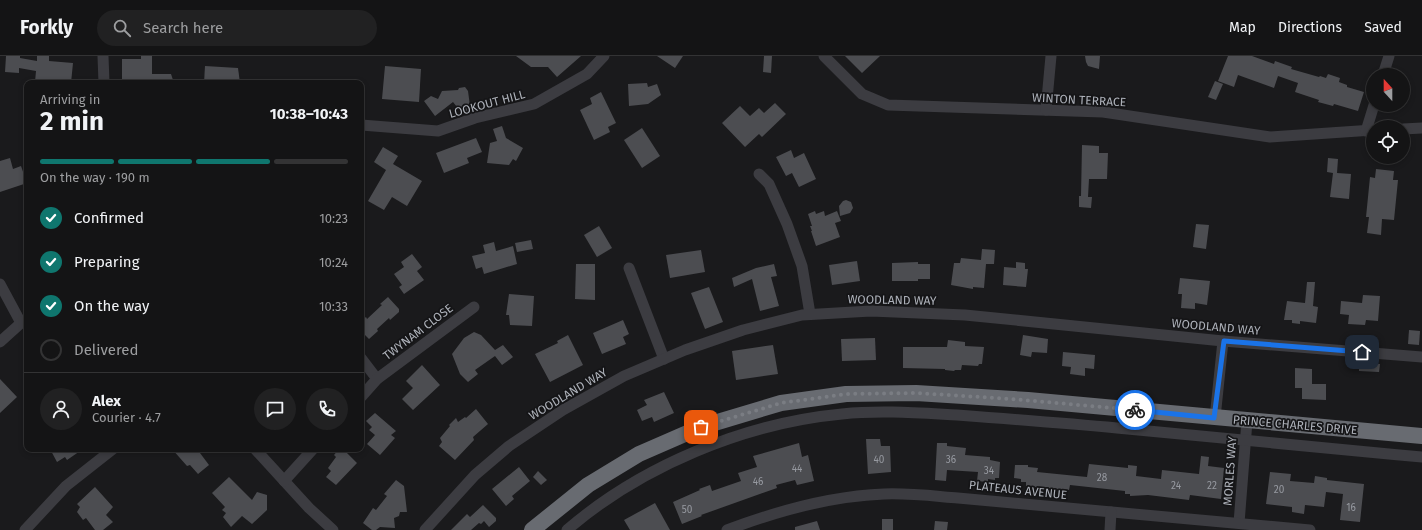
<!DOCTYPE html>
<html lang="en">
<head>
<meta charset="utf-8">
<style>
  :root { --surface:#141415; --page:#212122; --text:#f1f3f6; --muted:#9d9ea0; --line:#333334; --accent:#0f766e }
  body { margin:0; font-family:"Fira Sans",sans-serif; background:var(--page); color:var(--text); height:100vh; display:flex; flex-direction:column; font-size:15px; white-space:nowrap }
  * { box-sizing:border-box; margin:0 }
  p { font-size:13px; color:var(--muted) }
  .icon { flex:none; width:22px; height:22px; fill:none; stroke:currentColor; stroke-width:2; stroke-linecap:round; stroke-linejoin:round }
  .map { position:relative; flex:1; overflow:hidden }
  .side { position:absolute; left:24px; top:24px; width:340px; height:372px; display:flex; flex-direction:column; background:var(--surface); border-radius:8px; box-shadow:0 2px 6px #0003,0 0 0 1px var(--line) }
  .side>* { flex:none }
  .needle { width:26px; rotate:339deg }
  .tools { position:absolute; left:1366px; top:12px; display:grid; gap:8px }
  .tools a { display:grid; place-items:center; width:44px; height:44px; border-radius:50%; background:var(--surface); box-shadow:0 2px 6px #0003,0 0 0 1px var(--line); font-size:20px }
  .pin { position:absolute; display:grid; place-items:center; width:34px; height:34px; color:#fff; margin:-17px; border-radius:8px; box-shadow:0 2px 6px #0006 }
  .courier { position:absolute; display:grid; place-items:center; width:40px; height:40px; margin:-20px; border:3px solid #1a73e8; border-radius:50%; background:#fff; color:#222; box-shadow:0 1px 5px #0007 }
  .headline em { font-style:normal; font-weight:700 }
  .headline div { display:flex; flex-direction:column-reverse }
  .headline { display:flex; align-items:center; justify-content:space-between; height:68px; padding:0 16px }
  h1 { font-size:26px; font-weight:700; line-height:30px }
  .bar { display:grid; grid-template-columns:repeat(4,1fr); gap:6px 4px; align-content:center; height:48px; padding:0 16px }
  .bar i { height:5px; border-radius:3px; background:var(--line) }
  .bar .selected { background:var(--accent) }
  .bar p { grid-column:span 4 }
  .line { display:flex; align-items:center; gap:10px; padding:0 16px; border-top:1px solid var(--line) }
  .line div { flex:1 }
  .round { display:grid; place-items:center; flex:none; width:42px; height:42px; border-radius:21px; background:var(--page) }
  ol { padding:0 16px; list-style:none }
  li { display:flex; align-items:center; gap:12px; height:44px }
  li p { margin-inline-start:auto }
  li .icon { padding:4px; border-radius:50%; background:var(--accent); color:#fff; stroke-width:4 }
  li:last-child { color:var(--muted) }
  li i { width:22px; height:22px; border:2px solid var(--line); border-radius:50% }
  header { display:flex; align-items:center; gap:24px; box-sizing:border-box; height:56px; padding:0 20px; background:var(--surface); border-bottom:1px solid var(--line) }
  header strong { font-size:19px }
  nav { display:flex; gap:22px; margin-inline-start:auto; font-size:14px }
  .search { width:280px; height:36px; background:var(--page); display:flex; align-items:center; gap:10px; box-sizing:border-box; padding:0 14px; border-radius:22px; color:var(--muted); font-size:15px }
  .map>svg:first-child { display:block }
</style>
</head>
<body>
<header>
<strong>Forkly</strong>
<div class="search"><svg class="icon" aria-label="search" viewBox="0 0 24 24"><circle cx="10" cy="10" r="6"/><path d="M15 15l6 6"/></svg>Search here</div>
<nav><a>Map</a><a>Directions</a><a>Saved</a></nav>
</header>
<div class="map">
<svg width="1422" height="474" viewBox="0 0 1422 474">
  <rect width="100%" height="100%" fill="#1a1a1c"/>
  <g fill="#4c4d51">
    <polygon points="6,0 20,0 20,2 37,5 37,0 49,0 49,5 73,7 71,27 35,26 36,15 19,12 19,17 5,16"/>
    <polygon points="141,0 152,0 152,18 171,18 174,27 122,27 122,3 141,3"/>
    <polygon points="516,0 581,0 557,21 548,11 531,11"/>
    <polygon points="657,0 683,0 675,12"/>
    <polygon points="764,0 772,0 771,17 763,16"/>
    <polygon points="845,0 880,0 862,17"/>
    <polygon points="1085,0 1100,0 1099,13 1088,10 1086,6"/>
    <polygon points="1228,0 1252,0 1274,8 1275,5 1292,11 1291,13 1319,21 1320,20 1326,22 1328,18 1340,22 1339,26 1347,29 1347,31 1364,36 1358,55 1334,48 1333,50 1318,46 1319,44 1295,36 1298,27 1278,20 1274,32 1238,19 1234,31 1218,25"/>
    <polygon points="205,10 238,12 240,27 204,27"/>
    <polygon points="385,10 421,13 419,46 382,43"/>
    <polygon points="1215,25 1223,28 1216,44 1208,41"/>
    <polygon points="647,27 648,31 657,28 661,39 648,48 629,50 628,28"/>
    <polygon points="465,31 468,35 470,50 467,56 461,56 453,46 435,60 424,45 431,40 438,43 442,35 458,34 459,32"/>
    <polygon points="601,36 616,67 608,71 610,76 594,84 580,54 592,48 590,42"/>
    <polygon points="775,47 786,58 762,81 759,78 745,91 722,67 740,50 750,60 759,52 764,57"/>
    <polygon points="502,70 506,82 523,92 516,105 513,103 509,109 487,107 490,87 497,85 493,73"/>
    <polygon points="642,72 660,100 642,112 624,84"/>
    <polygon points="476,82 482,96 467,102 469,107 444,117 436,97"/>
    <polygon points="1082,89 1099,90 1099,97 1108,97 1107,123 1089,123 1088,141 1092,141 1091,152 1079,151 1079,140 1081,140"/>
    <polygon points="383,91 398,100 393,108 422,125 407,150 392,141 384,154 368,145 386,114 374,106"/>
    <polygon points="791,94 794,102 804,97 816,123 799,131 792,117 786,120 776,101"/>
    <polygon points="10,102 13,113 21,110 27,127 0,136 0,105"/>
    <polygon points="1328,102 1338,103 1337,117 1351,118 1349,143 1330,141 1333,117 1327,116"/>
    <polygon points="1376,113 1394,115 1393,124 1398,124 1394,164 1382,163 1381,179 1367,177 1369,161 1366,161 1370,121 1375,122"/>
    <polygon points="846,144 851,146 853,152 850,157 840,160 839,150 843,145"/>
    <polygon points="815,155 816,158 824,155 825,160 837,155 841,165 835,167 840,181 816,190 811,175 812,175 810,170 812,170 808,158"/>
    <polygon points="1196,168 1209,169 1206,193 1193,191"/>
    <polygon points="599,170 612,192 597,201 584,179"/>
    <polygon points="531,184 533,193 517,196 515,187"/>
    <polygon points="494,186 496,195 513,190 517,208 484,218 482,211 476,213 472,200 485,197 483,189"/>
    <polygon points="982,193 995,194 994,208 986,208 984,232 973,231 973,233 951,229 954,207 960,207 961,202 981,204"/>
    <polygon points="701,194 705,216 670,222 666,199"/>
    <polygon points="412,198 422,211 417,215 424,224 404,238 399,231 402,229 394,218 404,211 401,206"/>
    <polygon points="857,205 860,225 832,229 829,209"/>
    <polygon points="918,206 918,208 930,208 930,223 918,223 918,225 892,225 892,207"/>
    <polygon points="1016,206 1025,207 1025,213 1028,213 1026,231 1003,229 1004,211 1016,212"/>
    <polygon points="576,208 595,208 595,244 575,243"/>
    <polygon points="774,208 777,220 771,221 779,250 760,255 752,223 734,231 732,222 756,212"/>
    <polygon points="1180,222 1210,225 1207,249 1195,247 1195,253 1181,252 1182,238 1178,238"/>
    <polygon points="1307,226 1315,226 1313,250 1318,251 1316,267 1300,265 1300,268 1292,267 1292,264 1284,264 1287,245 1305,247"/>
    <polygon points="709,231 723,266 705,273 691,237"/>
    <polygon points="509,238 534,240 532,270 510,269 509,259 506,259"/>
    <polygon points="1363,239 1380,240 1378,265 1366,264 1365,269 1348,268 1349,259 1340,258 1341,245 1362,247"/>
    <polygon points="388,241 399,253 399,256 390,264 389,262 377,273 378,275 369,283 361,275 361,265 366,261 367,263 382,249 380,248"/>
    <polygon points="623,264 629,278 623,281 626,288 602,298 593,277"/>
    <polygon points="1409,274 1420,275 1419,289 1408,288"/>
    <polygon points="474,276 481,279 495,294 503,289 513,301 502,309 495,300 475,314 478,318 468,326 460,318 452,298 464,282"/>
    <polygon points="568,279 583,309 550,326 535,298 558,287 557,285"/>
    <polygon points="1023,279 1048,283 1047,297 1032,296 1031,301 1020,299"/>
    <polygon points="875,282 876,304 842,305 841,283"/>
    <polygon points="948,284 965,286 965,290 984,291 982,308 979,308 978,310 962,309 961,314 955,314 954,315 945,314 945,313 903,312 903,291 947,291"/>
    <polygon points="773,289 778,318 736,324 732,295"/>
    <polygon points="1063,296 1095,299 1094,313 1085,312 1085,320 1070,318 1071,311 1062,310"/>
    <polygon points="1359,307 1380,308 1379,316 1359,315"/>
    <polygon points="422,309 440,329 413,354 402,343 413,332 406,325"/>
    <polygon points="1295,312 1312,313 1312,328 1326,328 1326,344 1302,343 1302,332 1295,332"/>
    <polygon points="0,323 17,341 0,357"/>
    <polygon points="664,336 674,357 654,366 652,361 642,365 637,354 647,349 644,344"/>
    <polygon points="476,353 488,368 473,381 474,384 455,404 439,390 442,386 440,382 450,370 449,369 456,362 458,366 465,361 466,362"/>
    <polygon points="375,357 396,375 391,379 395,382 380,399 367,388 375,379 369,374 372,371 366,365"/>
    <polygon points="866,383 880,383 881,390 890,390 891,416 868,418"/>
    <polygon points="799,387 802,401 808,399 814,425 797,429 795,424 776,429 777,432 701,459 702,460 682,468 673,446 700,434 699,433 710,429 712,435 741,425 738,417 757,411 753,400"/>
    <polygon points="937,387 947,387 947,390 966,392 965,399 990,401 990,404 1000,406 999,422 995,422 995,424 988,423 988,426 977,425 978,416 947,414 946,425 935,424"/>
    <polygon points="50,393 83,393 67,404 65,401 57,406"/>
    <polygon points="172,393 197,393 209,409 198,418 190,409 187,410"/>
    <polygon points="339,393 343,393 357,407 336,429 326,421 331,415 328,412 336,401 334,399"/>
    <polygon points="1201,400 1209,401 1208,410 1224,412 1221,443 1190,439 1189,444 1148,439 1130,440 1130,438 1125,438 1125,435 1070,429 1069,434 1026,430 1026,426 1021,426 1021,423 1014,422 1015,409 1028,409 1028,411 1038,412 1037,416 1087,421 1089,408 1128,412 1128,409 1137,410 1136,420 1161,423 1162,414 1199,418"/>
    <polygon points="519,411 530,425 512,440 514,443 506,450 492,433"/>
    <polygon points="538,415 547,424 541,429 533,421"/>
    <polygon points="1270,416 1291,418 1290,425 1314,427 1315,420 1327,422 1327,424 1364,428 1360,466 1340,464 1343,438 1326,436 1324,451 1305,449 1304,458 1292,456 1292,451 1266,448"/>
    <polygon points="229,421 252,444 257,436 267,439 267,454 252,468 242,460 231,471 223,461 226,457 222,454 225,451 212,437"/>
    <polygon points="396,424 404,430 407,456 400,456 399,460 394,462 395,472 380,471 376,474 372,474 363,467 373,452 376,454 387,440 384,438"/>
    <polygon points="95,431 113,451 106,459 113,466 103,474 95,474 86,462 83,464 77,456 80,451 77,448"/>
    <polygon points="655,447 670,474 630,474 624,464"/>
    <polygon points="483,449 496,462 496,465 489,471 484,465 481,468 479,467 471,474 451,474 467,458 470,461"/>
    <rect x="882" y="463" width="11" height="11"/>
    <polygon points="817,465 820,474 795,474 795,471"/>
    <polygon points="935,465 948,466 947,474 934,474"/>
  </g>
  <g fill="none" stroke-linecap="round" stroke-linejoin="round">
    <g stroke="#3c3c41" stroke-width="11">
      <polyline points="103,0 104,27"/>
      <polyline points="824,0 862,38 888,49 1103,56 1270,81 1373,74"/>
      <polyline points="1383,19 1389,0"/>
      <polyline points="1046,54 1051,0"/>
      <polyline points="361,69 438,75 475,62 534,48 587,18 604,0"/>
      <polyline points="1403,73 1422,72"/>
      <polyline points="1366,75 1374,49"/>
      <polyline points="759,118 769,128 787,168 802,210 810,258"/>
      <polyline points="629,212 664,303"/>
      <polyline points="0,228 21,267"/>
      <polyline points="0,286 21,267 26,264"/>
      <polyline points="361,302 377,323"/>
      <polyline points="361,341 377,323 474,251"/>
      <polyline points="1215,362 1223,285"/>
      <polyline points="255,393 309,452 333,474"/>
      <polyline points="284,425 313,393"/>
      <polyline points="1239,467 1247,365"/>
      <polyline points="25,474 66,430 113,393"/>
      <polyline points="425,474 475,419 509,390 563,354 624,320 685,294 743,274 802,259 871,255 965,259 1223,285 1422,301"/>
      <path d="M 567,474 C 641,410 745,367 842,358 C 880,354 919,357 957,359 C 1010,363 1063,367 1117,372 C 1218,382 1320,392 1422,401"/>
      <path d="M 727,474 C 777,455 830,440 884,438 C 909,437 933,440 958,442 L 1310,474"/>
      <polyline points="1110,474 1111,456"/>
    </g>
    <polyline stroke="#686b71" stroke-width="16" points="532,474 588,429 639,398 701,371 781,347 846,338 916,337 1028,344 1422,380"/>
  </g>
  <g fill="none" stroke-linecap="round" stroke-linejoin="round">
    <polyline stroke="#7a7d83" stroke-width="4" stroke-dasharray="0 7.2" points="701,371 781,347 846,338 916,337 1012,343 1135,354"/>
    <polyline stroke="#1a73e8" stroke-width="5" points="1135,354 1214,362 1224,285 1362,296"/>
  </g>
  <g text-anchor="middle" stroke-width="3.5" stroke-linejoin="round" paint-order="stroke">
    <g font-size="10" fill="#9699a0">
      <text x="879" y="407">40</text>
      <text x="951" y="407">36</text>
      <text x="797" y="416">44</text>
      <text x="989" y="418">34</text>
      <text x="1102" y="425">28</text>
      <text x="758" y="429">46</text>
      <text x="1176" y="433">24</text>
      <text x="1212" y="433">22</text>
      <text x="1279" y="437">20</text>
      <text x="1351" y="455">16</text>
      <text x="687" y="457">50</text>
    </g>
    <g font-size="12" fill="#aeb2ba" stroke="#151517">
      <text transform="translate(1079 44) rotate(3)" y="4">WINTON TERRACE</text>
      <text transform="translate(487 48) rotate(-15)" y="4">LOOKOUT HILL</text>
      <text transform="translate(892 244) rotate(1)" y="4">WOODLAND WAY</text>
      <text transform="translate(1216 271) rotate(5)" y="4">WOODLAND WAY</text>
      <text transform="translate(418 276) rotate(-37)" y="4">TWYNAM CLOSE</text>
      <text transform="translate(568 338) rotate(-31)" y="4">WOODLAND WAY</text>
      <text transform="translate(1295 369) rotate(5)" y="4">PRINCE CHARLES DRIVE</text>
      <text transform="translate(1230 415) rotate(-86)" y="4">MORLES WAY</text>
      <text transform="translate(1018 434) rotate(6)" y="4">PLATEAUS AVENUE</text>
    </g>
  </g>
</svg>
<div class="tools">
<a><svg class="needle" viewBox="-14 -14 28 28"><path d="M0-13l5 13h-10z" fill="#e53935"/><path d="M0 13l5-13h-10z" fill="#9d9ea0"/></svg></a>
<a><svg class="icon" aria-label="locate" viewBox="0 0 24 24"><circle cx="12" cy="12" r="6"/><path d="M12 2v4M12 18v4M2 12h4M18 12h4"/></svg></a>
</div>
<div class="pin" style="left:701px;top:371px;background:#ea580c"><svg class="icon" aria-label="bag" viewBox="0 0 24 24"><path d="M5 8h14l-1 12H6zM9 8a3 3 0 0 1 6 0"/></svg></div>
<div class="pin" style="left:1362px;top:296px;background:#1f2937"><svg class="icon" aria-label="home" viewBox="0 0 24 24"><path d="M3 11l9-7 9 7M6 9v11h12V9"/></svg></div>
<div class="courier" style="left:1135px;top:354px"><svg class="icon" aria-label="bike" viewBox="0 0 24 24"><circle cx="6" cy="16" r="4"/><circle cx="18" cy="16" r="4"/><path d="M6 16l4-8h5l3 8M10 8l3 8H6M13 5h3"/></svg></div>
<section class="side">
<div class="headline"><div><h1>2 min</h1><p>Arriving in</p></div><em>10:38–10:43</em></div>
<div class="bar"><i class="selected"></i><i class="selected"></i><i class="selected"></i><i></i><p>On the way · 190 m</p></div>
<ol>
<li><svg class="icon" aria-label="check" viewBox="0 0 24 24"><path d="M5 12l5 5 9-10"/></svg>Confirmed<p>10:23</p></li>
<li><svg class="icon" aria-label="check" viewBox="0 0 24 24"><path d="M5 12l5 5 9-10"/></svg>Preparing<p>10:24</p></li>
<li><svg class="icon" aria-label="check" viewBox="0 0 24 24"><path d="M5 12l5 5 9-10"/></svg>On the way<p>10:33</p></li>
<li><i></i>Delivered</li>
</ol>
<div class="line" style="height:72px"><a class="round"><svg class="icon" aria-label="person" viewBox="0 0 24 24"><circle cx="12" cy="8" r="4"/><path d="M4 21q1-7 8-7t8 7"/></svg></a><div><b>Alex</b><p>Courier · 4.7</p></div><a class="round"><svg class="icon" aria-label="chat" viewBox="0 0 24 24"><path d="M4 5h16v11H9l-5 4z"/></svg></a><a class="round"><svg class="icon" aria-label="phone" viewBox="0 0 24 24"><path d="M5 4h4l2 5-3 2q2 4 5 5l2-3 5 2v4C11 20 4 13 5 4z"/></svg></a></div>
</section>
</div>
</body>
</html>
